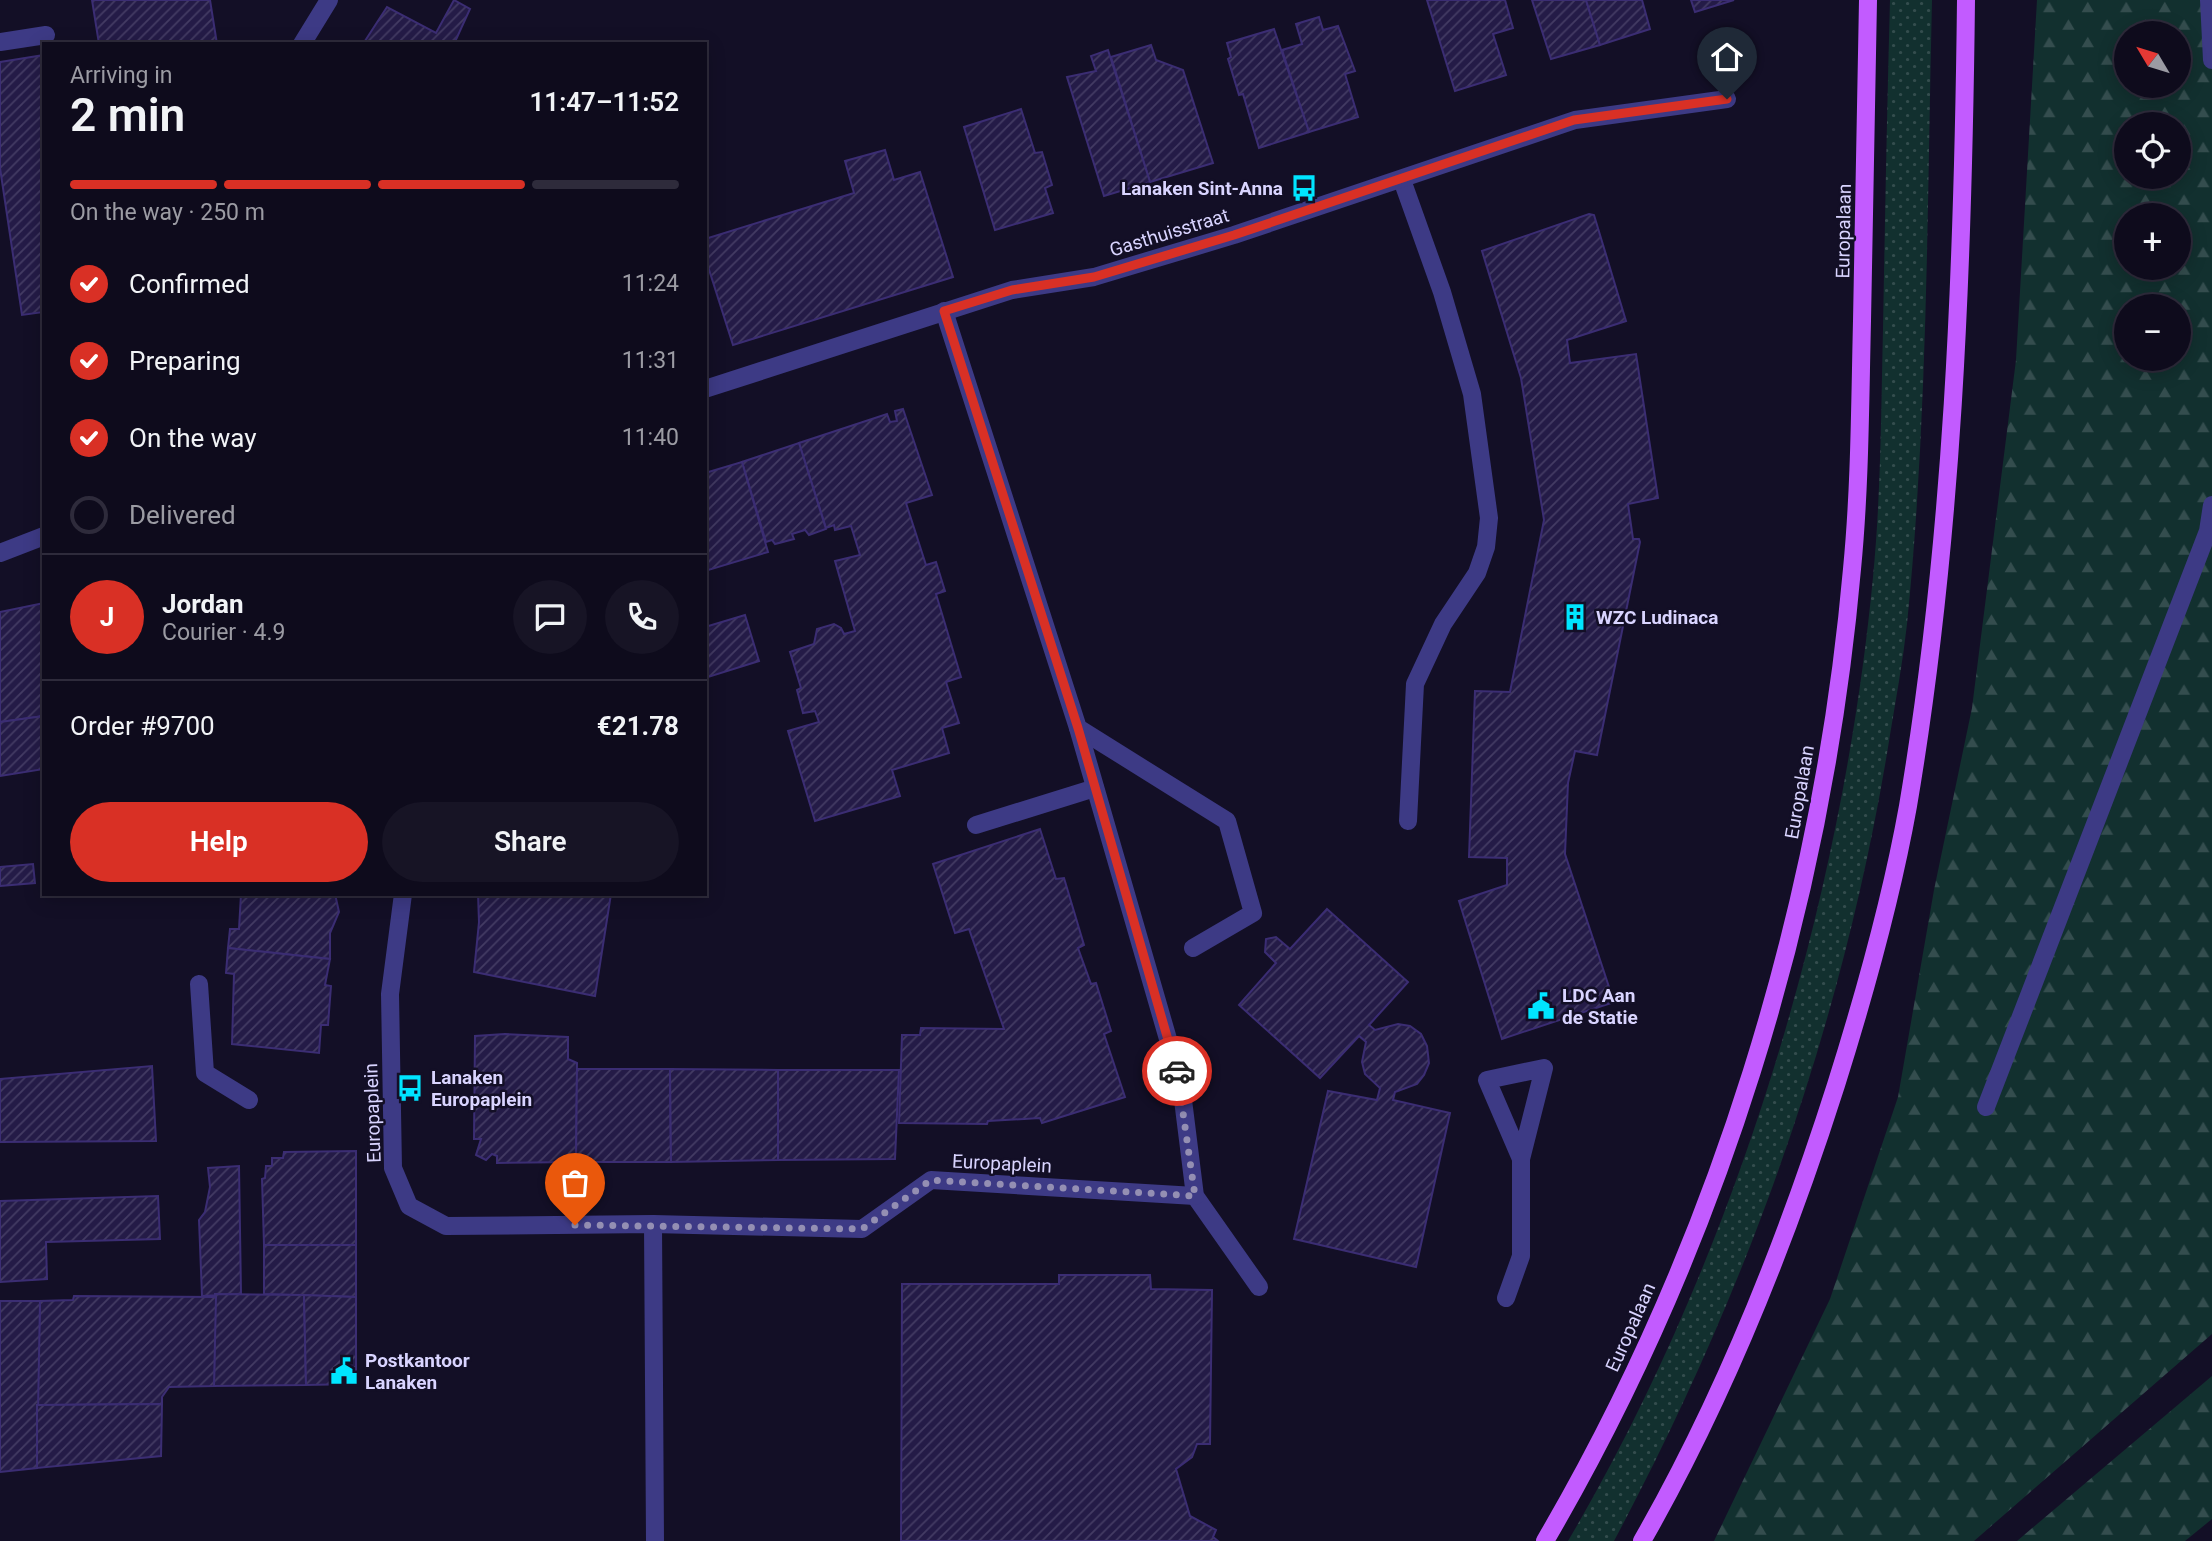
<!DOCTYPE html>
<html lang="en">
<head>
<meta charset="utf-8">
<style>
  :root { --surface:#0e0b1c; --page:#171425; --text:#f1f3f6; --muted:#9b9ba3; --line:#2e2b3b; --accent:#d93025 }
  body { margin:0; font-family:Roboto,sans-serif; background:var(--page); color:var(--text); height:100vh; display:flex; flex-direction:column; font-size:26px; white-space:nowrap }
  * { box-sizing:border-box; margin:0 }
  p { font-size:23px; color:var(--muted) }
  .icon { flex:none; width:38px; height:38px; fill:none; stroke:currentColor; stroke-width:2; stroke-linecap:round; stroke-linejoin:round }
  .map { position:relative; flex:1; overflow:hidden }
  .panel { position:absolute; left:42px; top:42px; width:665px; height:854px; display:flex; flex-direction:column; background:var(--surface); border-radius:0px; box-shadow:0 4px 18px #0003,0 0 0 2px var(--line) }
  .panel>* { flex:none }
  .needle { width:46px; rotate:308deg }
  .buttons { position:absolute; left:2114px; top:21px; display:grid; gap:14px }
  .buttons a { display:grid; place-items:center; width:77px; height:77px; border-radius:50%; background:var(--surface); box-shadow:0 4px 18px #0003,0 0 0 2px var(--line); font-size:35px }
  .pin { position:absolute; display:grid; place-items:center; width:60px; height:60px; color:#fff; margin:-72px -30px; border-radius:50% 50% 50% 0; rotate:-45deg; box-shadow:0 0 7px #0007 }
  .pin .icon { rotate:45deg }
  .courier { position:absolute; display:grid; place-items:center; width:70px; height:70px; margin:-35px; border:5px solid #d93025; border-radius:50%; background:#fff; color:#222; box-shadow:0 2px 9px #0007 }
  .head em { font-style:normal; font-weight:600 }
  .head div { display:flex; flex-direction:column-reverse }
  .head { display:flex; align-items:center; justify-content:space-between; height:119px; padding:0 28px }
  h1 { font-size:46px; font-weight:600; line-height:52px }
  .bar { display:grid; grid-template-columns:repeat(4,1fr); gap:10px 7px; align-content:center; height:84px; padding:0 28px }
  .bar i { height:9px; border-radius:5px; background:var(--line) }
  .bar .current { background:var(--accent) }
  .bar p { grid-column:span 4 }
  .line { display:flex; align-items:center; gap:18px; padding:0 28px; border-top:2px solid var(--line) }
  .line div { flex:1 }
  .round { display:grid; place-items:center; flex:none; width:74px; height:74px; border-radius:37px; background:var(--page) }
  ol { padding:0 28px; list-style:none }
  li { display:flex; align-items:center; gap:21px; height:77px }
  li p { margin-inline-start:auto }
  li .icon { padding:7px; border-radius:50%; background:var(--accent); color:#fff; stroke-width:4 }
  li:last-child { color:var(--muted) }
  li i { width:38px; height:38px; border:4px solid var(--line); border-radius:50% }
  .action { display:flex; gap:14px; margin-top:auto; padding:14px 28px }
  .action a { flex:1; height:80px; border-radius:42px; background:var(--accent); color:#fff; font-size:28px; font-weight:600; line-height:80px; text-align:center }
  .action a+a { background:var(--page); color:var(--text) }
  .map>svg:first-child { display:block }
</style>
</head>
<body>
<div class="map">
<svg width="2212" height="1541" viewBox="0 0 2212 1541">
  <defs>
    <pattern id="green-dots" width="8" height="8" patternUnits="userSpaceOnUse" patternTransform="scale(1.75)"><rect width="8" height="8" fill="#12302f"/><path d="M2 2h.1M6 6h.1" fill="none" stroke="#344d4e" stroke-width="1.8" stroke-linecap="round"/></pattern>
    <pattern id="forest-firs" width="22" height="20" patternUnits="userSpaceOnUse" patternTransform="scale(1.75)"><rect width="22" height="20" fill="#12302f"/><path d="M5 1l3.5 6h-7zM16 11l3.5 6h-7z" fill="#344d4e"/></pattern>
    <pattern id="building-hatch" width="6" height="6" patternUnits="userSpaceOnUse" patternTransform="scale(1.75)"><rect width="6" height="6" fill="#241b47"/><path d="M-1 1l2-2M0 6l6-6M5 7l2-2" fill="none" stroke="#433b63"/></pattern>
  </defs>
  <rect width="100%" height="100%" fill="#130f26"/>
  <path fill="url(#green-dots)" d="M 1890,0 L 1932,0 C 1927,208 1928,417 1907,624 C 1903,661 1896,698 1890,735 C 1845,1018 1749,1288 1614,1541 L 1568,1541 C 1735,1258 1842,904 1873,577 C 1881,495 1881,411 1883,329 C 1885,219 1887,110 1890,0 Z"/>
  <g fill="url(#forest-firs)" fill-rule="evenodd">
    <path d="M 2037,0 L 2212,0 L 2212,1334 L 1974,1541 L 1714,1541 L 1830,1299 L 1898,1097 L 1934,890 L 1972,708 L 2016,360 ZM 2126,33 L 2179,33 L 2179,86 L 2126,86 ZM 2126,124 L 2179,124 L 2179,177 L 2126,177 ZM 2126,215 L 2179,215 L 2179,268 L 2126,268 ZM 2126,306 L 2179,306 L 2179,359 L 2126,359 Z"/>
    <polygon points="2212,1376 2212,1519 2185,1541 2017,1541"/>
  </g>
  <g fill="url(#building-hatch)" stroke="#3b2d73" stroke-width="2">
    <polygon points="92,0 210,0 217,44 99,44"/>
    <polygon points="454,0 470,9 454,44 363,44 387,7 436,33"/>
    <polygon points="1427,0 1505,0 1513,28 1493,34 1506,75 1455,91"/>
    <polygon points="1532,0 1586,0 1600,45 1551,59"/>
    <polygon points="1586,0 1642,0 1650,29 1600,45"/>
    <polygon points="1691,0 1734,0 1695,12"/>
    <polygon points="1319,17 1323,30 1338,26 1355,71 1345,74 1358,117 1309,132 1282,50 1302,44 1296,24"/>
    <polygon points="1274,29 1309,132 1259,148 1243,94 1239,95 1228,59 1231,57 1227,43"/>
    <polygon points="1151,45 1156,60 1183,70 1213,163 1150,182 1111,57"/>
    <polygon points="1108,50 1150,182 1104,196 1067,77 1096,71 1091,56"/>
    <polygon points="44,55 44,312 22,315 0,168 0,62"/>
    <polygon points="1021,109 1035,153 1042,152 1052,185 1045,188 1053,213 995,230 964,127"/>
    <polygon points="885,150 894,180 920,172 953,277 733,345 705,257 705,239 854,193 845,161"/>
    <polygon points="1589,214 1594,215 1626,321 1567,340 1570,363 1636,354 1658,498 1628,504 1633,539 1639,539 1640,542 1597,755 1575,751 1568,783 1565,854 1614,1002 1502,1039 1459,901 1507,885 1507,858 1469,857 1475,691 1510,692 1544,520 1521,378 1482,251"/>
    <polygon points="903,409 932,495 906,503 926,565 936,562 945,591 936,594 961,677 946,682 959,723 942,728 949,753 892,770 900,796 815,821 788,731 819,722 815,711 803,713 797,690 801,688 790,652 814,644 817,629 834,624 841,628 844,634 855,631 835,561 860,555 851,526 835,530 834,525 826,528 799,443 887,414 890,422 897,421 895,411"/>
    <polygon points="799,443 826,529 809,535 805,530 792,534 794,539 775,544 772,540 766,542 742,462"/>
    <polygon points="742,462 768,552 705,571 705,473"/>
    <polygon points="44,603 44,716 0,722 0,612"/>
    <polygon points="745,615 759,661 705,678 705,627"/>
    <polygon points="44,716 44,769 0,776 0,722"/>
    <polygon points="1040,829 1056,879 1064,878 1084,945 1078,948 1091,984 1096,983 1111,1031 1104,1034 1125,1097 1042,1123 1040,1118 988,1121 987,1124 899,1123 902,1035 920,1035 921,1028 1004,1029 969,929 955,933 933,864"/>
    <polygon points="33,864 35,883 0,886 0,867"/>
    <polygon points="241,894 335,894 339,912 330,933 330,959 228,948 230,929 239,929"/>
    <polygon points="478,894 611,894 595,996 474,972 479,922"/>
    <polygon points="1327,909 1408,982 1369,1025 1375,1030 1398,1024 1410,1026 1421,1034 1427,1046 1429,1063 1424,1075 1417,1084 1395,1092 1393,1100 1450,1113 1416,1267 1294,1239 1328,1091 1377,1100 1380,1088 1365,1074 1362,1062 1366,1042 1359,1036 1320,1078 1239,1005 1276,963 1265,952 1266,939 1276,937 1290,949"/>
    <polygon points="228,948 330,959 325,985 331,986 328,1025 321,1025 319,1053 232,1044 234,974 226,973"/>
    <polygon points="505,1034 568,1037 568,1059 577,1063 576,1162 497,1163 497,1156 492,1154 486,1160 476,1155 481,1139 474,1139 475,1036"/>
    <polygon points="152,1066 156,1141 0,1142 0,1079"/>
    <polygon points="577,1069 670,1069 671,1162 576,1162"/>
    <polygon points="670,1069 778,1070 778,1160 671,1162"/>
    <polygon points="778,1070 899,1070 895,1159 778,1160"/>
    <polygon points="356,1151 356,1245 264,1245 262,1179 265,1178 266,1166 272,1166 272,1158 283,1158 284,1152"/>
    <polygon points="239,1166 241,1294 202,1296 199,1220 205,1212 210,1187 208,1168"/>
    <polygon points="158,1196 160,1239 46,1242 47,1279 0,1282 0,1201"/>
    <polygon points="264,1245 356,1245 356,1297 264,1294"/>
    <polygon points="1059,1275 1150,1275 1151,1289 1212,1290 1210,1444 1197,1444 1192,1457 1176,1469 1190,1516 1216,1530 1213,1537 1218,1541 901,1541 902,1284 1059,1284"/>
    <polygon points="215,1294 304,1295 306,1385 214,1386"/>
    <polygon points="304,1295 356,1297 356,1384 306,1385"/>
    <polygon points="74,1296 216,1297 214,1386 169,1387 162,1397 162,1404 37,1405 40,1301 73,1300"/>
    <polygon points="0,1301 40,1301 37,1468 0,1472"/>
    <polygon points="162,1404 161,1456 37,1468 37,1405"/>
  </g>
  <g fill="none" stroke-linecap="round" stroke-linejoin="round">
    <g stroke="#3d3a85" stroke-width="18">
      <polyline points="2209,0 2212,60"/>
      <polyline points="0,42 46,35"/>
      <polyline points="302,44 329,0"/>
      <polyline points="1402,180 1442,292 1472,394 1489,518 1486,547 1477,573 1443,624 1415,684 1408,821"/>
      <polyline points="944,311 1078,728 1227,821 1253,913 1193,948"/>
      <polyline points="705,389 1012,290 1094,277 1234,235 1575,120 1727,99"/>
      <polyline points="0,553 44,536"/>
      <polyline points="1078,728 1181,1084 1195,1196 1259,1287"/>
      <polyline points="976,825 1095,788"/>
      <polyline points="403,894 390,994 393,1168 409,1206 446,1226 653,1224 862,1229 931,1180 1195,1196"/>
      <polyline points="199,984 205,1073 249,1100"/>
      <polyline points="1986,1107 2208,531 2212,505"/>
      <polyline points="653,1224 655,1541"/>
      <polyline points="1506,1298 1521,1256 1521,1159 1544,1068 1487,1080 1521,1159"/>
    </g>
    <g stroke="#c25bff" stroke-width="18">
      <path d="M 1545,1541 C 1717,1247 1822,908 1852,569 C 1860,487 1860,404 1862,321 C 1864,214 1866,107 1868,0"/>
      <path d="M 1642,1541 C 1724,1398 1786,1242 1836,1085 C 1865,993 1891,901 1908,806 C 1953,540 1963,269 1966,0"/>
    </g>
  </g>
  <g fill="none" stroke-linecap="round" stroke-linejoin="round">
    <polyline stroke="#948fb3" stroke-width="7" stroke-dasharray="0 12.6" points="575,1225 862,1229 931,1180 1195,1196 1177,1071"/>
    <polyline stroke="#d93025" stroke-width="9" points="1177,1071 1078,728 944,311 1012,290 1094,277 1234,235 1574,120 1727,99"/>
  </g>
  <defs>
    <symbol id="bus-bare" viewBox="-9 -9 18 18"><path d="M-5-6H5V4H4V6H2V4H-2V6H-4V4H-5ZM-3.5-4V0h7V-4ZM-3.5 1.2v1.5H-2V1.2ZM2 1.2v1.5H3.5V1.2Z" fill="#00e5ff" stroke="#130f26" stroke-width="2.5" paint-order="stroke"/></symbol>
    <symbol id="building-bare" viewBox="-9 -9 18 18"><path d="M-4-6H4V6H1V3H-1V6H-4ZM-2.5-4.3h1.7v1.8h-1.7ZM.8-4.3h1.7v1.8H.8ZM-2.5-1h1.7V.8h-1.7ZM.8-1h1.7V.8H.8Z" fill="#00e5ff" stroke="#130f26" stroke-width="2.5" paint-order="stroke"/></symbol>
    <symbol id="civic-bare" viewBox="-9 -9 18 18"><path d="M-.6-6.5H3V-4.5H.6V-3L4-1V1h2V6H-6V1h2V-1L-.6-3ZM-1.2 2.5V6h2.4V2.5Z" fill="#00e5ff" stroke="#130f26" stroke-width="2.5" paint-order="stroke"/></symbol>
  </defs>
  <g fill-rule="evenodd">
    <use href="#bus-bare" x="1285" y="169" width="38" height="38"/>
    <use href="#building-bare" x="1556" y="598" width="38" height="38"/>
    <use href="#civic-bare" x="1522" y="987" width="38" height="38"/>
    <use href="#bus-bare" x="391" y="1069" width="38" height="38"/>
    <use href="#civic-bare" x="325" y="1352" width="38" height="38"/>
  </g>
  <g text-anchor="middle" stroke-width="5" stroke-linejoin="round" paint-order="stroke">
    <g font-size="19" font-weight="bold" fill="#d9d4ff" stroke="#130f26" text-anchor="start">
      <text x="1283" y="195" text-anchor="end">Lanaken Sint-Anna</text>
      <text x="1596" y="624">WZC Ludinaca</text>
      <text x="1562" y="1002">LDC Aan<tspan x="1562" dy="22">de Statie</tspan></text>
      <text x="431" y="1084">Lanaken<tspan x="431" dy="22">Europaplein</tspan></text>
      <text x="365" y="1367">Postkantoor<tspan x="365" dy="22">Lanaken</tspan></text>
    </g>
    <g font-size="19" fill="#d9d4ff" stroke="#130f26">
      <text transform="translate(1843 231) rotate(-89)" y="7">Europalaan</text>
      <text transform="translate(1169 232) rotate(-17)" y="7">Gasthuisstraat</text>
      <text transform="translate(1799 792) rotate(-80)" y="7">Europalaan</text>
      <text transform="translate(372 1113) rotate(-92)" y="7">Europaplein</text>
      <text transform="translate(1002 1163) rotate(3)" y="7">Europaplein</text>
      <text transform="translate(1630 1327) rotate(-66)" y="7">Europalaan</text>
    </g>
  </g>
</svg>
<div class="buttons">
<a><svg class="needle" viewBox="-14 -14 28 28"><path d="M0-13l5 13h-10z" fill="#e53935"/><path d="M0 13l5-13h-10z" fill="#9b9ba3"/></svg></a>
<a><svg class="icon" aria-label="locate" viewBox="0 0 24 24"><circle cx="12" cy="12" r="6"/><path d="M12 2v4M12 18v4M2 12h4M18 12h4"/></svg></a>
<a>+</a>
<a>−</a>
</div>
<div class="pin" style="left:575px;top:1225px;background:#ea580c"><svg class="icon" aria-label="bag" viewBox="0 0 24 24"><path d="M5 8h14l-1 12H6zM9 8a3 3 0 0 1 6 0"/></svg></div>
<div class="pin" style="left:1727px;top:99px;background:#1f2937"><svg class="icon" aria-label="home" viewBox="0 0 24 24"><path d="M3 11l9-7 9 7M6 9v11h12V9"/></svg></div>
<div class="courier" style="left:1177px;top:1071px"><svg class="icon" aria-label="car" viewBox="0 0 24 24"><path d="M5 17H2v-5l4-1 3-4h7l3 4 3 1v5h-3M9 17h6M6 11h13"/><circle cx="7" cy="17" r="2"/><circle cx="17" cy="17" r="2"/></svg></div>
<section class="panel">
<div class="head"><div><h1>2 min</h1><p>Arriving in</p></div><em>11:47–11:52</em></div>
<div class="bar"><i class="current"></i><i class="current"></i><i class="current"></i><i></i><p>On the way · 250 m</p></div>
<ol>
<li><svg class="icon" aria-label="check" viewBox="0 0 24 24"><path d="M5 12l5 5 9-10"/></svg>Confirmed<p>11:24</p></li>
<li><svg class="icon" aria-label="check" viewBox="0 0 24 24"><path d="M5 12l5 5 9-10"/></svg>Preparing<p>11:31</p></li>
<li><svg class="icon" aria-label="check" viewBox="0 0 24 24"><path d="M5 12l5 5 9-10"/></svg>On the way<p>11:40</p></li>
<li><i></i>Delivered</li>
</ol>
<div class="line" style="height:126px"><b class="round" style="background:var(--accent);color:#fff">J</b><div><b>Jordan</b><p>Courier · 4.9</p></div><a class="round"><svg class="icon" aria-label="chat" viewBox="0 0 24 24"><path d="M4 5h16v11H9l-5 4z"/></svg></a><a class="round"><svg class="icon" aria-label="phone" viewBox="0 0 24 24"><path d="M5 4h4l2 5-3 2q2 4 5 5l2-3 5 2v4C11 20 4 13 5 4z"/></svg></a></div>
<div class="line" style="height:91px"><div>Order #9700</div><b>€21.78</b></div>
<div class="action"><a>Help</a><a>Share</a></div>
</section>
</div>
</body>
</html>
